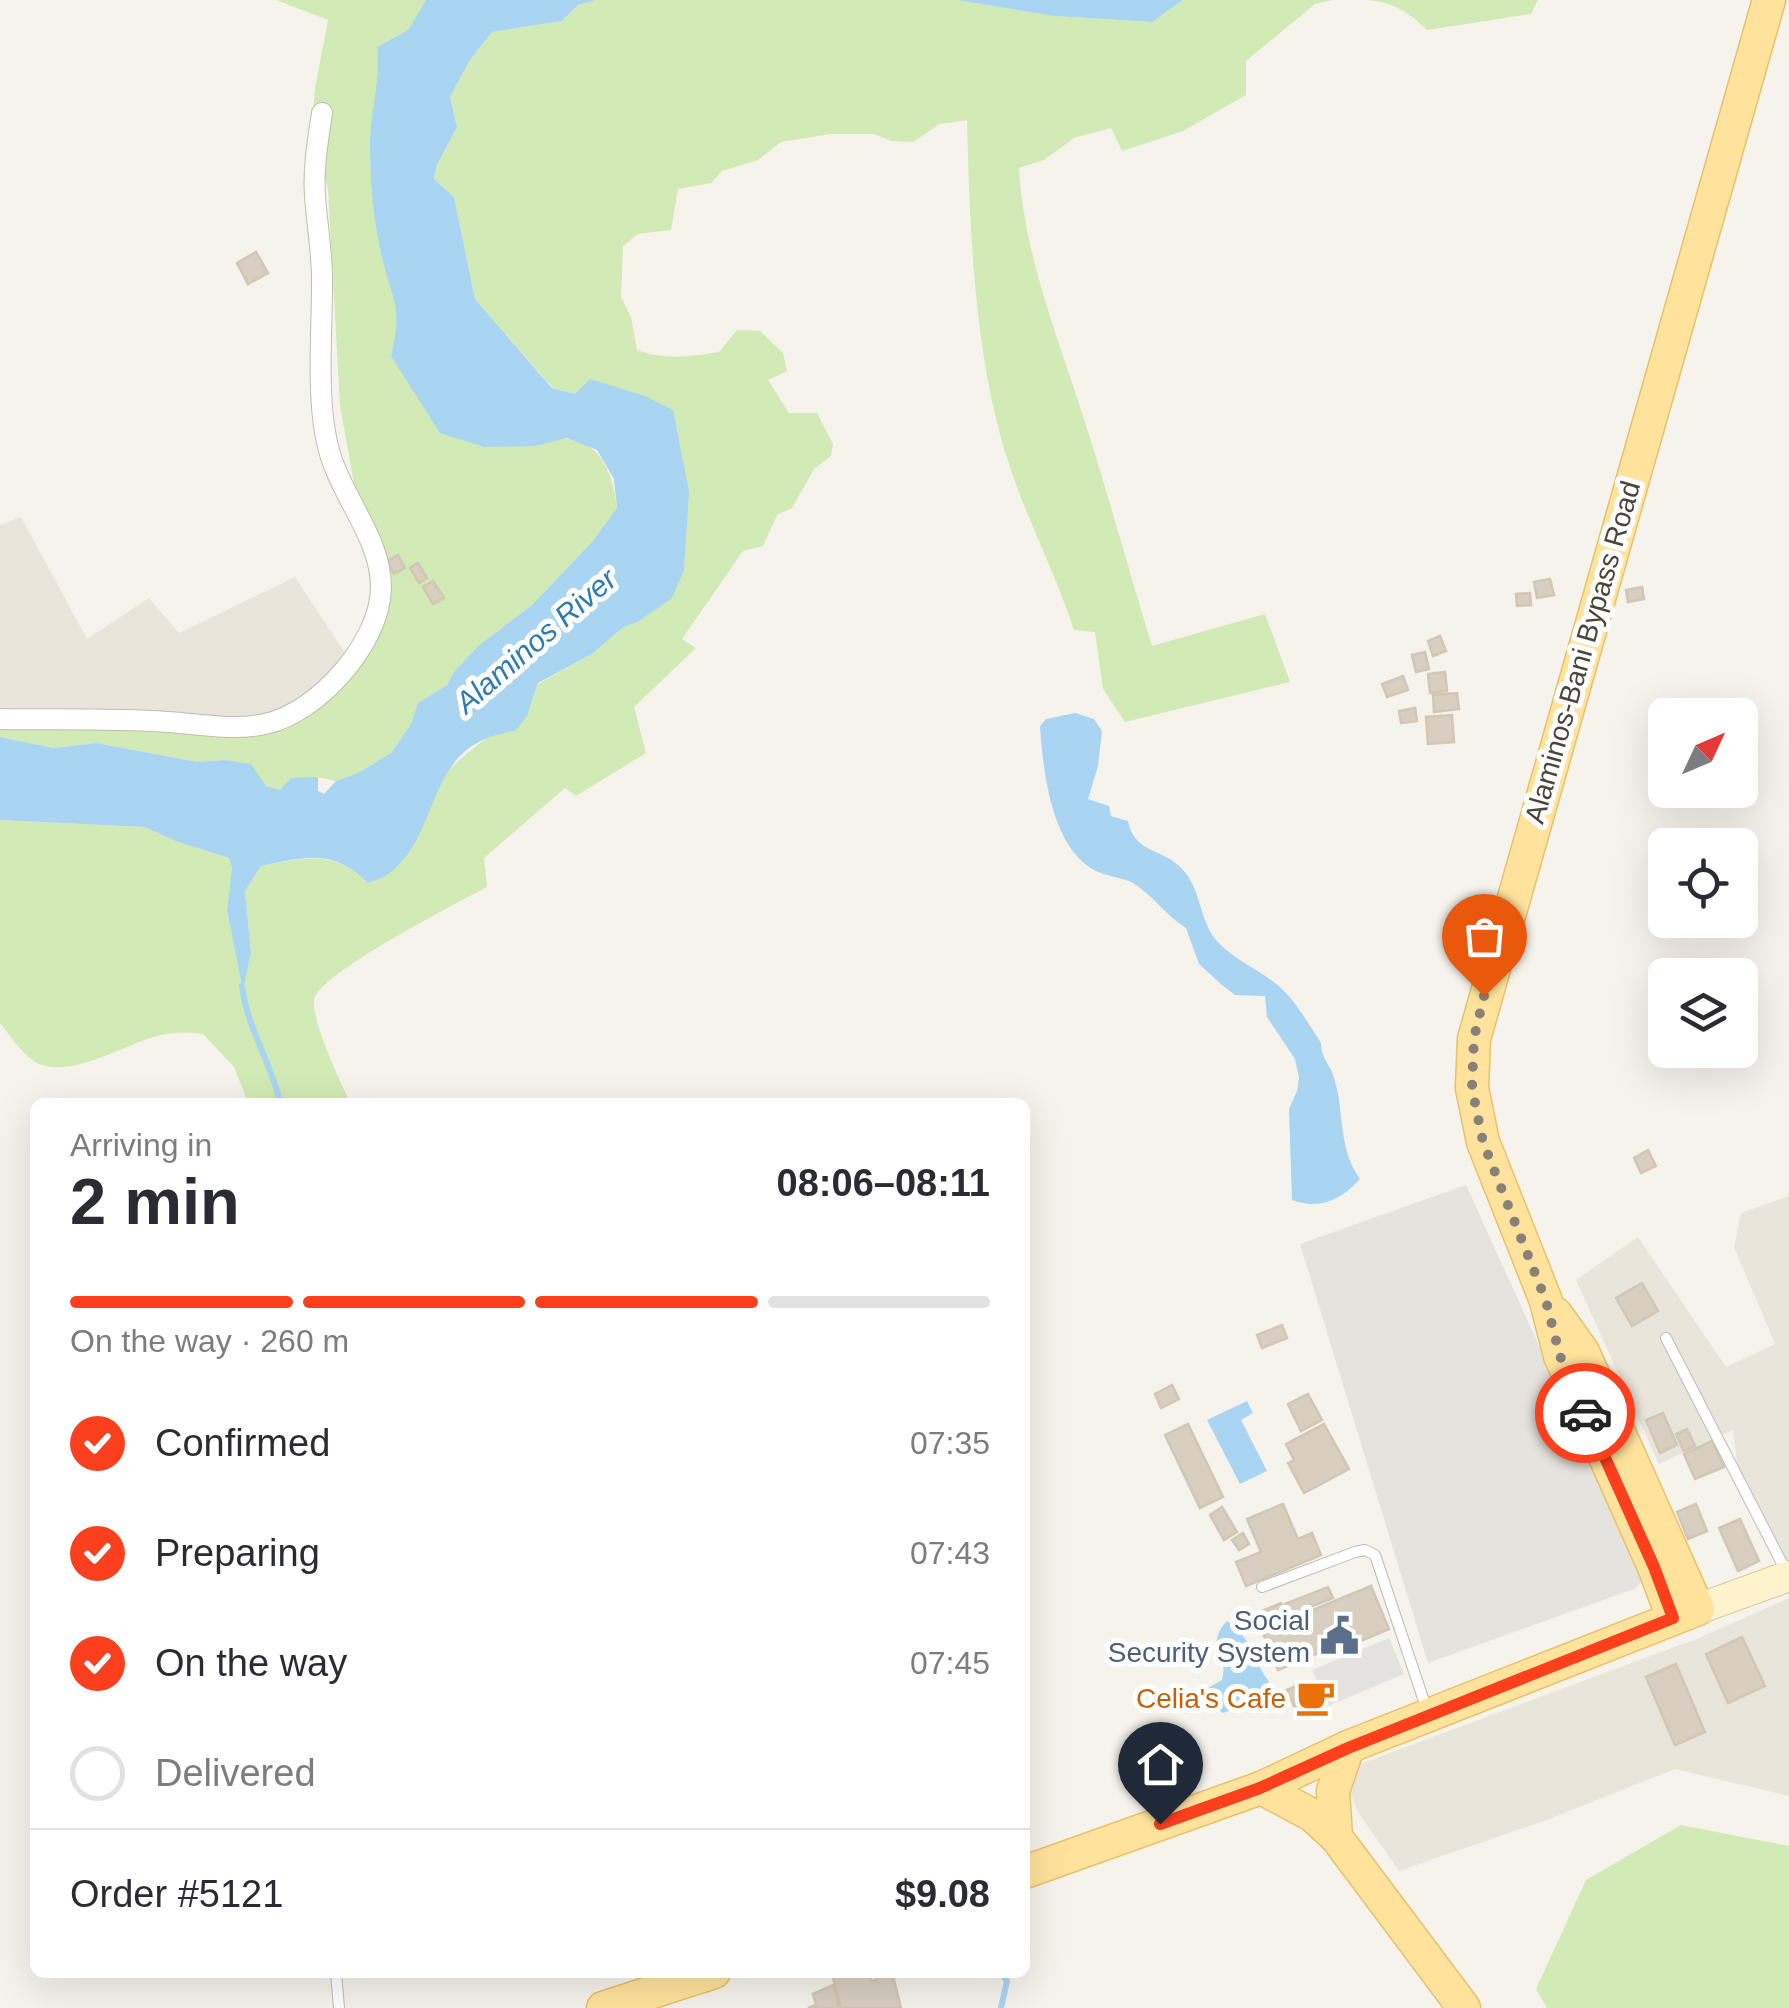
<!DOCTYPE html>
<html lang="en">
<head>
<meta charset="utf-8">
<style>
  :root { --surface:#fff; --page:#f2f2f3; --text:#2b2b33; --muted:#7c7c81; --line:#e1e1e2; --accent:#fc3f1d }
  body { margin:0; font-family:Arial,sans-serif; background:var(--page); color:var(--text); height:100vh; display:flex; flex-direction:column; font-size:38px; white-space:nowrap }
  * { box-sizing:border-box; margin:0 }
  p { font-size:32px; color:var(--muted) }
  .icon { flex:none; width:55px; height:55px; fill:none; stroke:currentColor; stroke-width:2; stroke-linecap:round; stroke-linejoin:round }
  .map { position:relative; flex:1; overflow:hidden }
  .details { position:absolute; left:30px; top:1098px; width:1000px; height:880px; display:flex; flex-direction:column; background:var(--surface); border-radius:15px; box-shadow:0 10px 40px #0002 }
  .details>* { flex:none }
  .needle { width:65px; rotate:46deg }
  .controls { position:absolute; left:1648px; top:698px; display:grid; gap:20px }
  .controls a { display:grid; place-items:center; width:110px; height:110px; border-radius:15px; background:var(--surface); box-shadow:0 10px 40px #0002; font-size:50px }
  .pin { position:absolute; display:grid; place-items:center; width:85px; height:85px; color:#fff; margin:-102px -42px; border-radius:50% 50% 50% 0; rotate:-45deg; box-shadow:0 0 10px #0007 }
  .pin .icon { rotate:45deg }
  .courier { position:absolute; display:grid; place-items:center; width:100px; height:100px; margin:-50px; border:8px solid #fc3f1d; border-radius:50%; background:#fff; color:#222; box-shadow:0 2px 12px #0007 }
  .head em { font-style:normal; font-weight:600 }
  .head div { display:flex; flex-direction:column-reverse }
  .head { display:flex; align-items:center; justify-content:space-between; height:170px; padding:0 40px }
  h1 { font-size:65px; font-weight:600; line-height:75px }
  .bar { display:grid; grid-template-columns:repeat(4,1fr); gap:15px 10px; align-content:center; height:120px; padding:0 40px }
  .bar i { height:12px; border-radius:8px; background:var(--line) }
  .bar .on { background:var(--accent) }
  .bar p { grid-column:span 4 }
  .line { display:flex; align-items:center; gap:25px; padding:0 40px; border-top:2px solid var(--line) }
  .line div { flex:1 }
  ol { padding:0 40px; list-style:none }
  li { display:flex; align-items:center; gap:30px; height:110px }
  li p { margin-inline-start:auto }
  li .icon { padding:10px; border-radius:50%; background:var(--accent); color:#fff; stroke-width:4 }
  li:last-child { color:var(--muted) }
  li i { width:55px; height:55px; border:5px solid var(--line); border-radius:50% }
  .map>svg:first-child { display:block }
</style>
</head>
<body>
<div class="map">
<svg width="1789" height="2008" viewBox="0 0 1789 2008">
  <rect width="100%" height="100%" fill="#f6f3ec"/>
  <g fill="#eae5da">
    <polygon points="21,517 87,639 149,598 179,633 295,577 351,662 267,720 0,716 0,525"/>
    <polygon points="1789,1196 1789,1562 1782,1566 1739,1481 1733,1430 1659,1464 1576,1280 1638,1237 1726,1367 1775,1344 1734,1247 1741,1213"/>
    <polygon points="1789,1598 1789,1796 1675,1769 1549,1819 1399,1871 1358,1812 1350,1792 1349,1768 1699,1638"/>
  </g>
  <polygon fill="#e6e2dd" points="1466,1185 1645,1579 1634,1589 1428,1663 1300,1244"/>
  <g fill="#d2eab5">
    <path d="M 276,0 L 426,0 L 408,30 L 377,47 L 380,69 L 370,137 L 399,322 L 391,356 L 535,446 C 545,443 559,438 568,439 C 604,444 613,477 617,508 L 592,542 L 532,605 L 477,647 L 453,673 L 447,685 L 418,703 L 411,724 L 391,753 L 358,773 L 336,781 L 318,777 L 280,790 L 266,786 L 224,760 L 198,762 L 96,743 L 54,748 L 0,737 L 0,726 L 50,724 L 250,734 L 342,683 L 385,586 L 355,489 L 340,406 L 328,189 L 312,130 L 315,88 L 328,20 Z"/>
    <path d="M 596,0 L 957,0 L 1054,16 L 1152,22 L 1183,0 L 1333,0 L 1315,4 L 1246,61 L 1246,95 L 1183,131 L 1122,151 L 1111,128 L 1074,138 L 1044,160 L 1019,168 C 1024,256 1058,337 1084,419 C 1108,494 1129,571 1152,646 L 1265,614 L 1290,682 L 1125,722 L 1103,689 L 1095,632 L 1074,630 C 1056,574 1028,522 1010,467 C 974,360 970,232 967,120 L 940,124 L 913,142 L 891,141 L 874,134 L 830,134 L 781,142 L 758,160 L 722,171 L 711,183 L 678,189 L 671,230 L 638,234 L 623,246 L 621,297 L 631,317 L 637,350 C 665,360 690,357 719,352 L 737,330 L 760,331 L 783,353 L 787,371 L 768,380 L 789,413 L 817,413 L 833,444 L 831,456 L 814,469 L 792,508 L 777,515 L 763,546 L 743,551 L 682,639 L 696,648 L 634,707 L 646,753 L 576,796 L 565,788 L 484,858 L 487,887 C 459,902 316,975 314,1000 C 312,1023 340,1081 350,1102 L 248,1102 L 234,1067 L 203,1034 C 187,1032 173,1032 157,1036 C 123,1045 62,1084 31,1059 C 19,1050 10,1035 0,1023 L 0,820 L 144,827 L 178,842 L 229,858 L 232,868 L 227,910 L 243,988 L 251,952 L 245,891 L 261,866 C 307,858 331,848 368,883 L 429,806 L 446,771 L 491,734 L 527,716 L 538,684 L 592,654 L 622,628 L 639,621 L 684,570 L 685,533 L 575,394 L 553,388 L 475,299 L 454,197 L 434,179 L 436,167 L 457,127 L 450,97 L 470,60 L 492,32 L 562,21 L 578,5 Z"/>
    <path d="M 1369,0 L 1538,0 L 1531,14 L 1427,30 C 1409,12 1394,3 1369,0 Z"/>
    <polygon points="1681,1825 1789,1846 1789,2008 1547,2008 1536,1989 1586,1880"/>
  </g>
  <polygon fill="#e5e3e0" points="1389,1638 1404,1674 1328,1706 1312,1670"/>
  <g fill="#a9d4f2">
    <path d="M 426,0 L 596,0 L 578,5 L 562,21 L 492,32 L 470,60 L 450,97 L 457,127 L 436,167 L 434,179 L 454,197 L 475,299 L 552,388 L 575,394 L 590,379 L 645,396 L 673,410 L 689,492 L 684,570 L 672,598 L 639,621 L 622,628 L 592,654 L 538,683 L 527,716 L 515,731 C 422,744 445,828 390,873 C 385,877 375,880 368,883 C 332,848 307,857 261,866 L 245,891 L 251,952 L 243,991 L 227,910 L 232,868 L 229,858 L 178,842 L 144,827 L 0,820 L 0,737 L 54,748 L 96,743 L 198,762 L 224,760 L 251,764 L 266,786 L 280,790 L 291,778 L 318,777 L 318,791 L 324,794 L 336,781 L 358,773 L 391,753 L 411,724 L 418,703 L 447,685 L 453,673 L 477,647 L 532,605 L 592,542 L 617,508 L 614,479 L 597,450 L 567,438 L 535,446 L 484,447 L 440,433 L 391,356 C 403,307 393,303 382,257 C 373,221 370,178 370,140 C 371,109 381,79 377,47 L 408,30 Z"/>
    <polygon points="957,0 1183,0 1152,22 1054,16"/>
    <path d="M 1075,713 L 1094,719 L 1102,731 L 1098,766 L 1088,799 L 1109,806 L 1111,816 L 1128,821 C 1135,855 1163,847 1183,870 C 1201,889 1199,919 1216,940 C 1235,962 1265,971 1285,992 C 1299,1007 1310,1026 1321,1043 C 1321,1056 1327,1061 1332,1072 C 1346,1109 1336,1145 1360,1179 C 1341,1200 1320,1210 1292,1200 L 1289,1109 L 1297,1091 L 1299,1078 L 1295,1059 L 1267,1017 L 1265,996 L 1235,995 L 1222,985 L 1199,964 L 1186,928 C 1166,916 1153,895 1133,883 C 1122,877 1108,877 1096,871 C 1051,849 1043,770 1040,726 L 1046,719 Z"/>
    <polygon points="1247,1401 1253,1413 1241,1420 1267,1471 1240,1484 1207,1420"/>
    <path d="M 1227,1621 C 1251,1636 1253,1660 1269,1682 L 1254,1701 L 1223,1713 L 1210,1703 L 1208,1688 L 1222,1680 C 1225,1668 1224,1661 1216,1652 C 1216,1639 1218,1630 1227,1621 Z"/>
  </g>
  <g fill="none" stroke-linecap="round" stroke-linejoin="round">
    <g stroke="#a9d4f2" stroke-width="6">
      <path d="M 242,986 C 247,1028 271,1062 280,1102"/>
      <polyline points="1001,2008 1007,1981 1001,1972"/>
    </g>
  </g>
  <g fill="#d8cfc1" stroke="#d3c7b4" stroke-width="2.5">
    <polygon points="256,252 268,273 248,284 237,263"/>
    <polygon points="398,555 405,568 394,574 387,561"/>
    <polygon points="418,563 427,578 419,583 410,568"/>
    <polygon points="1550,579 1554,595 1537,598 1534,582"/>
    <polygon points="433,581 444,598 433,604 423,587"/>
    <polygon points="1642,587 1644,599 1628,602 1626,590"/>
    <polygon points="1530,593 1531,605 1517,606 1516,594"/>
    <polygon points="1440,636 1446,651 1433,656 1428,641"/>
    <polygon points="1425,652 1429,669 1416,672 1412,655"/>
    <polygon points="1445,672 1447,691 1430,693 1428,674"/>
    <polygon points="1403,676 1408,690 1387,697 1382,684"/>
    <polygon points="1457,693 1459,709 1434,712 1433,695"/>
    <polygon points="1415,708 1417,721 1401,723 1399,711"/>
    <polygon points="1452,715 1454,742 1428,744 1426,717"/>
    <polygon points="1648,1150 1656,1166 1641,1173 1634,1158"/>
    <polygon points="1642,1283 1658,1311 1632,1326 1616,1298"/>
    <polygon points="1282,1325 1287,1338 1262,1348 1257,1335"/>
    <polygon points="1172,1385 1179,1399 1161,1408 1155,1394"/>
    <polygon points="1308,1394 1322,1420 1301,1431 1288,1404"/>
    <polygon points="1663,1413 1677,1445 1660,1453 1646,1420"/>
    <polygon points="1188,1424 1223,1497 1200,1508 1165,1435"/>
    <polygon points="1324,1424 1349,1469 1304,1493 1288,1463 1294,1460 1286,1444"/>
    <polygon points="1687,1429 1695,1446 1684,1451 1676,1434"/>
    <polygon points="1712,1441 1724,1467 1695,1479 1684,1454"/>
    <polygon points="1283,1504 1298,1539 1312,1533 1321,1555 1246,1586 1236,1562 1261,1552 1247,1519"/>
    <polygon points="1696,1504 1707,1531 1688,1539 1677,1512"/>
    <polygon points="1222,1507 1237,1532 1224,1540 1210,1515"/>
    <polygon points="1740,1519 1759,1561 1738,1571 1719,1528"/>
    <polygon points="1243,1533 1249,1544 1239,1550 1232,1540"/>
    <polygon points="1371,1586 1389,1629 1332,1653 1330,1648 1278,1670 1262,1631"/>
    <polygon points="1328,1587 1333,1598 1290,1615 1285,1604"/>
    <polygon points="1281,1603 1288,1617 1261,1628 1255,1614"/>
    <polygon points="1742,1637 1765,1686 1728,1703 1706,1654"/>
    <polygon points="1676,1664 1705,1732 1675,1745 1646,1677"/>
    <polygon points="1305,1682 1315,1705 1297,1713 1287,1690"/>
    <polygon points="869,1972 871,1981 876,1980 875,1972 892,1972 901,2008 841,2008 832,1974"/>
    <polygon points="833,1985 839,2008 808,2008 816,2005 813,1994"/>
  </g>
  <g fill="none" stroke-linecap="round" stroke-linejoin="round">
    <defs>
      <g id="lane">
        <polyline points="1666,1338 1787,1573"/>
        <polyline points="1262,1587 1355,1552 1365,1550 1375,1555 1427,1710"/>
        <polyline points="336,1972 339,2008"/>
      </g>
      <path id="street" d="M 0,719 C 55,720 112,718 167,722 C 200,724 232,731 265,724 C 318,713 381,642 381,587 C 381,541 346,502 332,460 C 315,412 322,338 322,287 C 323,256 317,226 315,196 C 313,168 318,140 322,113"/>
      <polyline id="secondary" points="1698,1609 1789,1576"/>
      <g id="primary">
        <polyline points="1673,1618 1654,1567 1560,1356 1546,1301 1483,1142 1472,1088 1474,1039 1769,0"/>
        <polyline points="1261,1788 1312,1815 1336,1837 1464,2008"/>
        <polyline points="1336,1837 1333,1791 1348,1747"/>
        <polyline points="1025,1872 1261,1788 1348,1747 1698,1609 1583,1352 1556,1314"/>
        <polyline points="603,2008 714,1972"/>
      </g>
    </defs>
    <use href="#lane" stroke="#c2bbae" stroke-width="12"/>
    <use href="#street" stroke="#c2bbae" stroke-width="22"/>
    <use href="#secondary" stroke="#d6c79b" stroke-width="32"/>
    <use href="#primary" stroke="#e6c16a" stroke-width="35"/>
    <use href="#lane" stroke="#fff" stroke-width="10"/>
    <use href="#street" stroke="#fff" stroke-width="20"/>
    <use href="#secondary" stroke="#fff3cd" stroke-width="30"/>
    <use href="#primary" stroke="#ffe39c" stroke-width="32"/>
  </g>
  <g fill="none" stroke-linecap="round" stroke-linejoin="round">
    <polyline stroke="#878178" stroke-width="10" stroke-dasharray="0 18" points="1484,996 1474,1038 1472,1088 1483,1142 1546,1301 1560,1356 1585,1413"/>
    <polyline stroke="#fc3f1d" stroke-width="12" points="1160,1824 1260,1788 1348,1748 1673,1618 1654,1567 1585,1413"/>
  </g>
  <defs>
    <symbol id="civic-bare" viewBox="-9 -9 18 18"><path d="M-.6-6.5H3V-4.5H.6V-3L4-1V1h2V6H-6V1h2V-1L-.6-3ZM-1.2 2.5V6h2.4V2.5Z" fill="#5c6f8a" stroke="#fff" stroke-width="2.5" paint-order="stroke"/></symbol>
    <symbol id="cafe-bare" viewBox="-9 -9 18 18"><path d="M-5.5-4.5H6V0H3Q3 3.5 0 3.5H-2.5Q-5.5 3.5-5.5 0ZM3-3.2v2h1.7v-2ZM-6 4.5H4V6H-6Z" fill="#e8710a" stroke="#fff" stroke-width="2.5" paint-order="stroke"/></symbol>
  </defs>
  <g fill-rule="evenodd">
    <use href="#civic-bare" x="1312" y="1608" width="55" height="55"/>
    <use href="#cafe-bare" x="1288" y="1670" width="55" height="55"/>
  </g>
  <g text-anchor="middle" stroke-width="10" stroke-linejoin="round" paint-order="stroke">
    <g font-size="28" fill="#4b4439" stroke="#fff">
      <text transform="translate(1582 652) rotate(-74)" y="10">Alaminos-Bani Bypass Road</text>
    </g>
    <g font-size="28" fill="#4e5e75" stroke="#fff" text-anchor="end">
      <text x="1310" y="1630">Social<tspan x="1310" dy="32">Security System</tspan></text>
    </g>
    <g font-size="28" fill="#c56008" stroke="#fff" text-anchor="end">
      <text x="1286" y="1708">Celia's Cafe</text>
    </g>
    <g font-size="30" font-style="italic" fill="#2e7ab2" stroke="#fff">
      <text transform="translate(536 641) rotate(-41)" y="10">Alaminos River</text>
    </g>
  </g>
</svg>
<div class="controls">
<a><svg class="needle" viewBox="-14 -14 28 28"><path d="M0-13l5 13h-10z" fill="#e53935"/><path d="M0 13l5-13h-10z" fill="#7c7c81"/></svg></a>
<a><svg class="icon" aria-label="locate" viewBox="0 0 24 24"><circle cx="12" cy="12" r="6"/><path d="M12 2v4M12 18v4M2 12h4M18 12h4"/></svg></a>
<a><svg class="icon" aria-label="layers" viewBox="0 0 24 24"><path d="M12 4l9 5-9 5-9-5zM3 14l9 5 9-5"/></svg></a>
</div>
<div class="pin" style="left:1484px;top:996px;background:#ea580c"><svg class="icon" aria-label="bag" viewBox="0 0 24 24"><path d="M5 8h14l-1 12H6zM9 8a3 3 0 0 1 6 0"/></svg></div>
<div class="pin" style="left:1160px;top:1824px;background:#1f2937"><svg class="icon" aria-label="home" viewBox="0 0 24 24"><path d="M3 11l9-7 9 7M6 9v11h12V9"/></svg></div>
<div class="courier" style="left:1585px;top:1413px"><svg class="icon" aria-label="car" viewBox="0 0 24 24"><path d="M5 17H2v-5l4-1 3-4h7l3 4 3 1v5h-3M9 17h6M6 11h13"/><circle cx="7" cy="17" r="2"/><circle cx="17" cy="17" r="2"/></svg></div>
<section class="details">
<div class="head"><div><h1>2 min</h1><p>Arriving in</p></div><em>08:06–08:11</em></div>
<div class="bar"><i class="on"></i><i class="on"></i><i class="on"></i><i></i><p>On the way · 260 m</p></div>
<ol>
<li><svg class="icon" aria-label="check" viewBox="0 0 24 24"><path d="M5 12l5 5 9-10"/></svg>Confirmed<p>07:35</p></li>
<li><svg class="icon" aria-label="check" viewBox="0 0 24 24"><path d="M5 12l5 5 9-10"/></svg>Preparing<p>07:43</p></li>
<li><svg class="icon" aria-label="check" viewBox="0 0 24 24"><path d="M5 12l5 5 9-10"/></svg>On the way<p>07:45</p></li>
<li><i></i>Delivered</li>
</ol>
<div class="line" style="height:130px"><div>Order #5121</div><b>$9.08</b></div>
</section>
</div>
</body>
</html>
